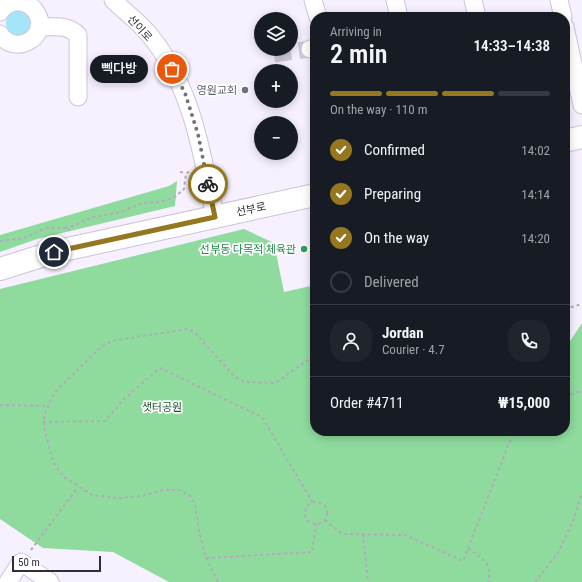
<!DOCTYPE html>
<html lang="en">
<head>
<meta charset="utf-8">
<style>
  :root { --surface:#171b24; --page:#20242c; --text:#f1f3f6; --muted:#9ea1a6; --line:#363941; --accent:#94771f }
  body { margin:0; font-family:"Roboto Condensed","Noto Sans KR",sans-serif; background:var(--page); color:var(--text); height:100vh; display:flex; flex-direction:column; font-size:15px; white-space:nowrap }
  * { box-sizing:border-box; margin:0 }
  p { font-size:13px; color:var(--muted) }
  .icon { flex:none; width:22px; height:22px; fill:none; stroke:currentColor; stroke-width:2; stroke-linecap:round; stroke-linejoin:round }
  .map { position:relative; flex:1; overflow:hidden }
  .sheet { position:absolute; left:310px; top:12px; width:260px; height:424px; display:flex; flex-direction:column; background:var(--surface); border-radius:16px; box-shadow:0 2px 10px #0003 }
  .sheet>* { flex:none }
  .fabs { position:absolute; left:254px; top:12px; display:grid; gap:8px }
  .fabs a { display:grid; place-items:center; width:44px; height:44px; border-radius:50%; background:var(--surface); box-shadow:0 2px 10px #0003; font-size:20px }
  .scale { position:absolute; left:12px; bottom:10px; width:89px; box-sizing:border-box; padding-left:4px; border:2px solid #312d37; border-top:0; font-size:11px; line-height:14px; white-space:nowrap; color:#312d37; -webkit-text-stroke:3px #fff; paint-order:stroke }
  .pin { position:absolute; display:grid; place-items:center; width:34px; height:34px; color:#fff; margin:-17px; border:2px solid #fff; border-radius:50%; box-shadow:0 1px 4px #0007 }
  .courier { position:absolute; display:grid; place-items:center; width:40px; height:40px; margin:-20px; border:3px solid #94771f; border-radius:50%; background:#fff; color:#222; box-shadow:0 1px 5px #0007 }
  .bubble { position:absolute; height:28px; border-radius:14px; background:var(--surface); box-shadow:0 2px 10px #0003; font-size:13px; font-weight:600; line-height:28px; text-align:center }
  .summary em { font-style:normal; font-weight:600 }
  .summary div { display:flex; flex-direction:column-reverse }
  .summary { display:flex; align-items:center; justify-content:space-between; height:68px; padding:0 20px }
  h1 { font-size:26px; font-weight:600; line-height:30px }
  .bar { display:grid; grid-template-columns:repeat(4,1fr); gap:6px 4px; align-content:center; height:48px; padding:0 20px }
  .bar i { height:5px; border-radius:3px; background:var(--line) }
  .bar .selected { background:var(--accent) }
  .bar p { grid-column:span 4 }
  .line { display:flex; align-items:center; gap:10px; padding:0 20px; border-top:1px solid var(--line) }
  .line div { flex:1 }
  .round { display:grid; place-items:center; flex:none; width:42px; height:42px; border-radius:16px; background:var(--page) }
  ol { padding:0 20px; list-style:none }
  li { display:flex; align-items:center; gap:12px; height:44px }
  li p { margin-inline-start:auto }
  li .icon { padding:4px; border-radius:50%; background:var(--accent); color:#fff; stroke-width:4 }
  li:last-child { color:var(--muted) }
  li i { width:22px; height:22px; border:2px solid var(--line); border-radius:50% }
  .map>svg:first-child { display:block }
</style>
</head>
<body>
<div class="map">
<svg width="582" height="582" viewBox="0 0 582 582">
  <rect width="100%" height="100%" fill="#f6f0ff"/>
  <g fill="#8edb9d">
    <polygon points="177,181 175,206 37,239 0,252 0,235 169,186"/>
    <polygon points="244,229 274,243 284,292 315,285 315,431 565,431 565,349 582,323 582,582 169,582 113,552 43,548 0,519 0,289"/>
  </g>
  <circle fill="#a4e5f9" cx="18" cy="23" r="12"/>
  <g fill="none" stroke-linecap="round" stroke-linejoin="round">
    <polyline stroke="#cfc9d7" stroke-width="17" stroke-dasharray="17 8" stroke-linecap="butt" points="274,54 310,49"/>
    <defs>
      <g id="minor">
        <path d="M 113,0 C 124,11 138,21 148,33 C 192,85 202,153 215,217"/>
        <polyline points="313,0 318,17"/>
        <polyline points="395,0 399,17"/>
        <polyline points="473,0 477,17"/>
        <polyline points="559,0 563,17"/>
        <path d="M 0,12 C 4,5 13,1 21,2 C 27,3 33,7 36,12 C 52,35 15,58 0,34"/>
        <path d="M 39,27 C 54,27 67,24 78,35 L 78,97"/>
        <polyline points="565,27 582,105"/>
        <polyline points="310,49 315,48"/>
        <polyline points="8,582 21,562 50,582"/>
      </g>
      <g id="major">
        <polyline points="565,141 582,137"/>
        <polyline points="0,269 54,252 315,195"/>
      </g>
    </defs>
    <use href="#minor" stroke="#cdc3db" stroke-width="19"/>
    <use href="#major" stroke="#cdc3db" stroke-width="24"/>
    <g stroke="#b0abb8" stroke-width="2" stroke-dasharray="3 3" stroke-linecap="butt">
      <polyline points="180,172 186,173"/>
      <polyline points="69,231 68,228 93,217 121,212 142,203 160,202 176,196 184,189 186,173 192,171"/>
      <polyline points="0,241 24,238 46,228 68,228"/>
      <polyline points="565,309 582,304"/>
      <polyline points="565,388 566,397"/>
      <polyline points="565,397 576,392 582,392"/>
      <polyline points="0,405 49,406"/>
      <polyline points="43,422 105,421 125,398 160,368 262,417 313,503"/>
      <circle cx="316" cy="513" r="11"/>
      <polyline points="325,520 342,534 405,535 463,561 514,431"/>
      <polyline points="363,534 368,582"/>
      <path d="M 468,548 C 482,559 493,562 488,582"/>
      <polyline points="31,550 78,487"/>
      <polyline points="206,558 312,552 316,523"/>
      <polyline points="218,582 206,558 199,531 195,504 191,497 180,490 163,490 142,496 118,498 92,495 64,477 53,462 44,427 44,416 54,393 100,348 107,343 117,340 189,329 197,335 234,376 245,382 275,383 315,355"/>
      <polyline points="535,582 558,553 573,521 582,492"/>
    </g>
    <use href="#minor" stroke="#fff" stroke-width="17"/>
    <use href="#major" stroke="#fff" stroke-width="22"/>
  </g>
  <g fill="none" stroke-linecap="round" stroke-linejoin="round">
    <polyline stroke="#76717d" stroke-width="4" stroke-dasharray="0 7.2" points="172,69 185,93 198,134 208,184"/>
    <polyline stroke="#94771f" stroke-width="5" points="54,252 215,217 208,184"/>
  </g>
  <circle fill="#6b7280" stroke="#fff" stroke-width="1.5" cx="245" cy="90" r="4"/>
  <circle fill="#2e9e5b" stroke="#fff" stroke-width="1.5" cx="304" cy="249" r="4"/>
  <g text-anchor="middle" stroke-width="3.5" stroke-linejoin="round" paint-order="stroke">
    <g font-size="11" fill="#312d37" stroke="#fff">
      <text transform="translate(140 28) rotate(47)" y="4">선이로</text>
      <text transform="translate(251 209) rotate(-12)" y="4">선부로</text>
    </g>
    <g font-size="11" fill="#5b616d" stroke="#fff" text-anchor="end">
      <text x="237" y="94">영원교회</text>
    </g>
    <g font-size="11" fill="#27864d" stroke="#fff" text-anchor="end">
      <text x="296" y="253">선부동 다목적 체육관</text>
    </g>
    <g font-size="11" fill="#1f552d" stroke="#fff">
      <text x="162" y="411">샛터공원</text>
    </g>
  </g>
</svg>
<div class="fabs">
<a><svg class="icon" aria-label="layers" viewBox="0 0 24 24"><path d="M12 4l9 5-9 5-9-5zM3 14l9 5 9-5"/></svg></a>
<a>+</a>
<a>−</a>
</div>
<div class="scale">50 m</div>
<div class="pin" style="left:172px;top:69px;background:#ea580c"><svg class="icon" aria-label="bag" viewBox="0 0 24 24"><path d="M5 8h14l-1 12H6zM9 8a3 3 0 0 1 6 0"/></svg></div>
<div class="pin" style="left:54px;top:252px;background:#1f2937"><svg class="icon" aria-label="home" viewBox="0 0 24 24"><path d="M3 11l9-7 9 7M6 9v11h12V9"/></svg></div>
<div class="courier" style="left:208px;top:184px"><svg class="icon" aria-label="bike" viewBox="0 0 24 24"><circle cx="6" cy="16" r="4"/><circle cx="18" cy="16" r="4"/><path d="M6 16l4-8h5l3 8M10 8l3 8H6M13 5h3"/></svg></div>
<div class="bubble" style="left:90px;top:55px;width:58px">뻭다방</div>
<section class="sheet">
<div class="summary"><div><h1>2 min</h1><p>Arriving in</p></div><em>14:33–14:38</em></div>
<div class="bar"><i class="selected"></i><i class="selected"></i><i class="selected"></i><i></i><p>On the way · 110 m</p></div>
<ol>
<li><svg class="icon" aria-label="check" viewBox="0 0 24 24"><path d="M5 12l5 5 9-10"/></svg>Confirmed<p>14:02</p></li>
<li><svg class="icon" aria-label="check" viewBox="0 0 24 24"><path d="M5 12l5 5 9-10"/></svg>Preparing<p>14:14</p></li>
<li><svg class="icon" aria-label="check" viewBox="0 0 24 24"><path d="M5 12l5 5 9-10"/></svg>On the way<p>14:20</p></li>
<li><i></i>Delivered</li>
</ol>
<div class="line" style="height:72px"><a class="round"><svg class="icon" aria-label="person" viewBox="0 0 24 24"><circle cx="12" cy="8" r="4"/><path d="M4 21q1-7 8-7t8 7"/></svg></a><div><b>Jordan</b><p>Courier · 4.7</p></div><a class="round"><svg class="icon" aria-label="phone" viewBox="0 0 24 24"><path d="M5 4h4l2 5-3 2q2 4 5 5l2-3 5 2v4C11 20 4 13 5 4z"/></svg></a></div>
<div class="line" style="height:52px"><div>Order #4711</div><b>₩15,000</b></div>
</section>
</div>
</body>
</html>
